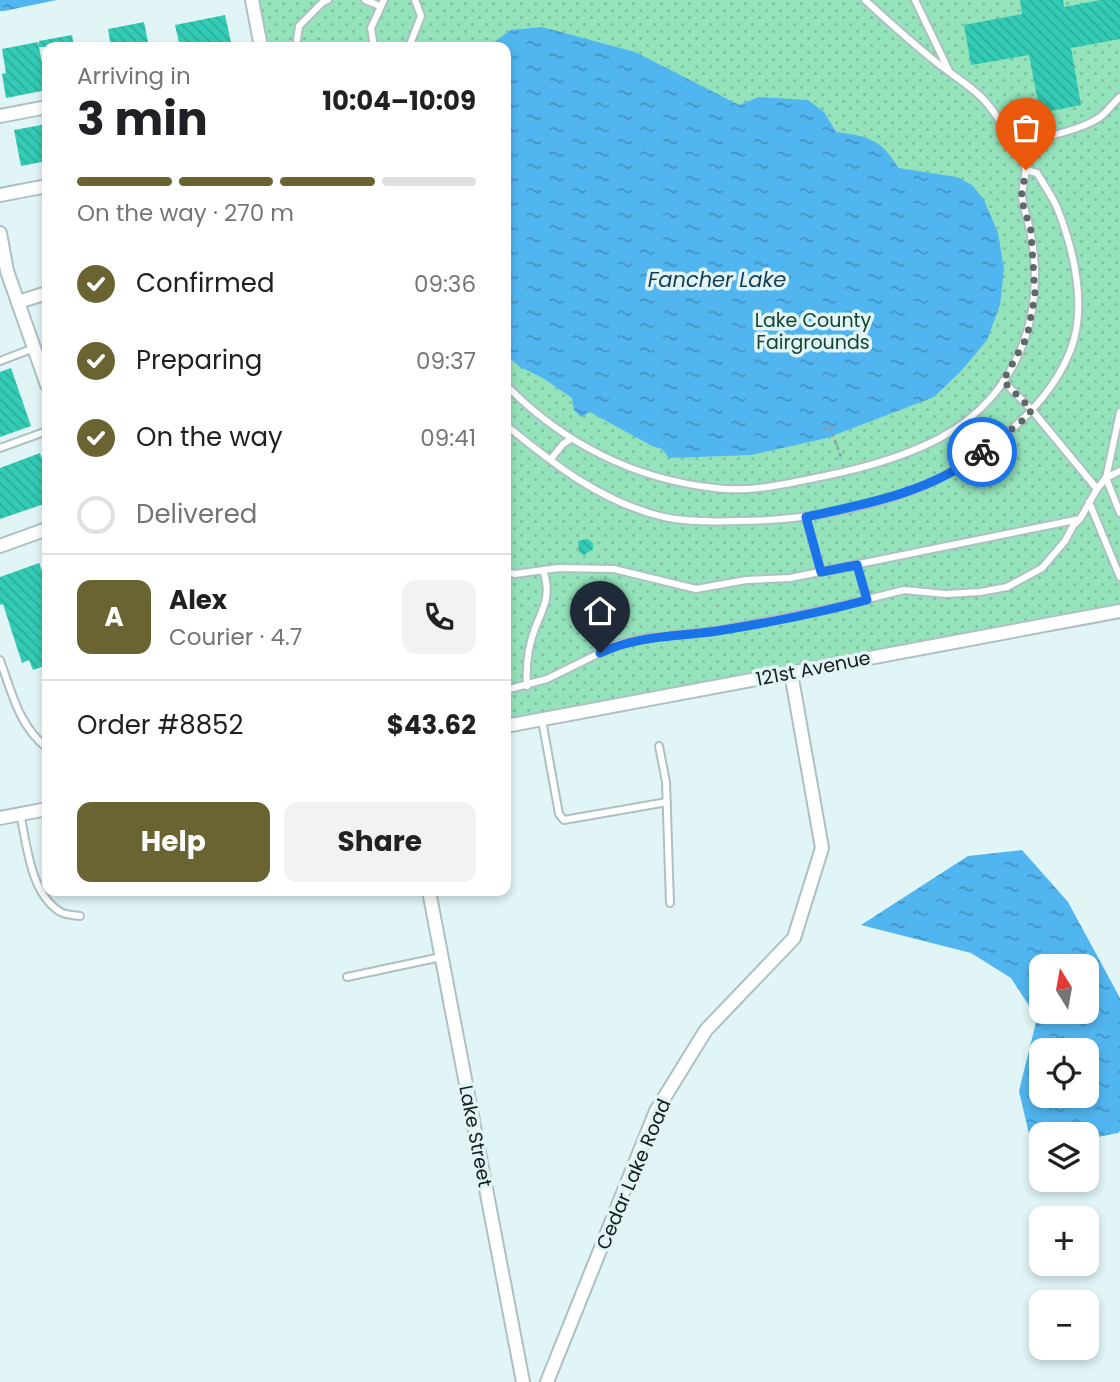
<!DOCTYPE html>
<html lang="en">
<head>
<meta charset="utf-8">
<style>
  :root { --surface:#fff; --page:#f2f2f2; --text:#202124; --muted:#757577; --line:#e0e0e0; --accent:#696431 }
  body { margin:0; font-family:Poppins,sans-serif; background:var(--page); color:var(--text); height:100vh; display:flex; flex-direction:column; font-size:26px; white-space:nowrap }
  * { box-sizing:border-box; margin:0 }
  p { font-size:23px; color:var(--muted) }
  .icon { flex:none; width:38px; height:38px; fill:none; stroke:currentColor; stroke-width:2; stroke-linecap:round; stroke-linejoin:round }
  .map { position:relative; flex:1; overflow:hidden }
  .side { position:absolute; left:42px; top:42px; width:469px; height:854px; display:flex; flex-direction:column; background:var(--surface); border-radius:14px; box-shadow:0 4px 10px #0003 }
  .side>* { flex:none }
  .needle { width:46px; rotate:349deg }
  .fabs { position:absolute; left:1029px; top:954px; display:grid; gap:14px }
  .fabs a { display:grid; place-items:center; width:70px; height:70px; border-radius:14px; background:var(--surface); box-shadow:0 4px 10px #0003; font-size:35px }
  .pin { position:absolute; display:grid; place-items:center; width:60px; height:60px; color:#fff; margin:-72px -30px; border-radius:50% 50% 50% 0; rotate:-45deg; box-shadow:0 0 7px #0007 }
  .pin .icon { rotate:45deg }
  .courier { position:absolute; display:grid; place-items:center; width:70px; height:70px; margin:-35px; border:5px solid #1a73e8; border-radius:50%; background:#fff; color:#222; box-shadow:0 2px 9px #0007 }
  .summary em { font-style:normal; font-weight:700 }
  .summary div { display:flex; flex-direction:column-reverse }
  .summary { display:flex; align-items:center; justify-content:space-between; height:119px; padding:0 35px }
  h1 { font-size:46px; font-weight:700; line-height:52px }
  .bar { display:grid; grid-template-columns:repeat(4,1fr); gap:10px 7px; align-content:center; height:84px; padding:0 35px }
  .bar i { height:9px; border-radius:5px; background:var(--line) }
  .bar .selected { background:var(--accent) }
  .bar p { grid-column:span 4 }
  .line { display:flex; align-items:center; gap:18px; padding:0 35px; border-top:2px solid var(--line) }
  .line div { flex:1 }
  .round { display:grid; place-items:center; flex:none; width:74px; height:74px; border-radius:14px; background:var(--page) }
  ol { padding:0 35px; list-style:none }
  li { display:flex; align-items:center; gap:21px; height:77px }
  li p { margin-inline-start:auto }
  li .icon { padding:7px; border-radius:50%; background:var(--accent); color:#fff; stroke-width:4 }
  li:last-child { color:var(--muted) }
  li i { width:38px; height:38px; border:4px solid var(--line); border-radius:50% }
  .cta { display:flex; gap:14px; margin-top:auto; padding:14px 35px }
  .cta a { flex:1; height:80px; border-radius:14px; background:var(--accent); color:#fff; font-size:28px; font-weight:700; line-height:80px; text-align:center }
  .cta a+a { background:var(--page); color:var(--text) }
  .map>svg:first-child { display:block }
</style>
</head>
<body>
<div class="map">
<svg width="1120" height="1382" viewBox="0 0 1120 1382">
  <defs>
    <pattern id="park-dots" width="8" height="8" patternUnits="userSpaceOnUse" patternTransform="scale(1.75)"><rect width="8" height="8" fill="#94e3bb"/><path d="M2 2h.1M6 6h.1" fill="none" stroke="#7fc2a0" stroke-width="1.8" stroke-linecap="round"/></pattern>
    <pattern id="water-ripples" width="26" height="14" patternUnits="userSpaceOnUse" patternTransform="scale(1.75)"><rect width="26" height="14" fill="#51b5f0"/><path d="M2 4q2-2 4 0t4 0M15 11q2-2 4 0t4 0" fill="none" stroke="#4293c2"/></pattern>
    <pattern id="building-back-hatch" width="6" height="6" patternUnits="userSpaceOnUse" patternTransform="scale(1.75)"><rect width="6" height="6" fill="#33cbb5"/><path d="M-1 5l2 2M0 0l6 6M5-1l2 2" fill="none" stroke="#2cae9b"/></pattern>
  </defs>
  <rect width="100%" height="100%" fill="#e1f5f6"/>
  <polygon fill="url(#park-dots)" points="253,0 1120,0 1120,615 506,726 506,47 263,47"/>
  <g fill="url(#water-ripples)" fill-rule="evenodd">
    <polygon points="0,0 57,0 4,11 0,11"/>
    <path d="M 542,27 L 635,52 L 739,105 L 759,97 L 808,100 L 824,112 L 836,132 C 867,136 882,139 898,168 L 957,177 L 972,185 L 984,200 L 998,233 L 1004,269 L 1000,305 L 987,340 L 962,370 L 934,397 L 827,438 L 751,455 L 669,458 L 662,449 L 652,446 L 590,412 L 581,417 L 574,410 L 572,398 L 543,378 L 520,367 L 506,355 L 506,47 L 487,47 L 511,30 Z"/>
    <path d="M 1022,850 L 1068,902 L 1120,998 L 1120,1131 L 1118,1133 L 1087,1139 L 1087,1134 L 1041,1134 L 1041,1138 L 1029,1134 L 1019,1091 L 1037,1018 L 1011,978 L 971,953 L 861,925 L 968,856 ZM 1041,966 L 1087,966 L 1087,1012 L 1041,1012 ZM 1041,1050 L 1087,1050 L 1087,1096 L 1041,1096 Z"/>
  </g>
  <g fill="url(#building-back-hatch)">
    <polygon points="1020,0 1063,0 1064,7 1101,0 1120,0 1120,39 1071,48 1081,105 1040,113 1029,55 971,65 964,25 1022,14"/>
    <polygon points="225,15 232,47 180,47 175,25"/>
    <polygon points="144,22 149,47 111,47 108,29"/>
    <polygon points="72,35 74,47 39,47 47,90 6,98 2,74 6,73 2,49 38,42 39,46 39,41"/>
    <polygon points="47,124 47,161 21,166 14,130"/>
    <polygon points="11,368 31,426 0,437 0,372"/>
    <polygon points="40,453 47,473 47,503 0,519 0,468"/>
    <polygon points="587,539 593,543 593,549 584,555 579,552 578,541"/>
    <polygon points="39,563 47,585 47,665 33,670 29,660 22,663 3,604 0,605 0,577"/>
  </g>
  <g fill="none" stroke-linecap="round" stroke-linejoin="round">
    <defs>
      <g id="service">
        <polyline points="365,0 380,6"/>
        <polyline points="915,0 949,71"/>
        <polyline points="297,40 299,26 323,2 328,0"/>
        <polyline points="374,47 371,28 384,0"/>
        <polyline points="409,47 421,16 415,0"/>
        <path d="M 1015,147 C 1039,137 1081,131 1100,117 C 1107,112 1113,103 1120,97"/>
        <polyline points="0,361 34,348"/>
        <polyline points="1003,381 1032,410 1097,489 1106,478 1120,412"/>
        <path d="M 506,385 C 563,443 634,479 715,488 C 750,493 790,483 825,476 C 864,468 904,457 940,438 C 1024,393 1052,299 1025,211 C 1024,206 1022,201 1022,196 C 1022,184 1029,171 1023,160 C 1015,144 997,115 986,102 C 973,87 952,75 936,62 C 912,43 888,21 865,0"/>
        <path d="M 506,425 C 553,464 603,503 664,517 C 688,522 713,522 738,521 C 803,521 890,506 947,474 C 966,464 983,452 1000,439 C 1030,415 1057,386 1071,349 C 1087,306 1074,251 1058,210 C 1053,197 1044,185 1037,173 L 1026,170"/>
        <polyline points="0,448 47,431"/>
        <polyline points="551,459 563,444 571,439"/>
        <polyline points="1106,478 1120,513"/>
        <polyline points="1106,478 1120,471"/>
        <polyline points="1089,502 1120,577"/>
        <polyline points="806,517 821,572"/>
        <polyline points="857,565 867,600"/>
        <polyline points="506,572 515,574 558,568 614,569 696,589 746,580 790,578 1080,519 1097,489"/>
        <path d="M 0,660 C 12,693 19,726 47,748"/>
        <path d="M 527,686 C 526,671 527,656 531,641 C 538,613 554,601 543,570"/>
        <polyline points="506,690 547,679 618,644 646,638 715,631 828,609 904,590 946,594 980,592 1007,587 1042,568 1065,541 1073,526 1079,520"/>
        <polyline points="542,720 559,814 564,820 667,802"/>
        <polyline points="659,746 666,782 670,903"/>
        <path d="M 20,814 C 27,844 30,892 59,911 C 64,915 73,915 80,916"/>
        <polyline points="347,977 441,957"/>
      </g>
      <g id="minor">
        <polyline points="252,0 261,47"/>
        <polyline points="0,116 47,107"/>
        <polyline points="0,195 47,186"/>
        <polyline points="0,233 7,271 47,385"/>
        <polyline points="18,302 47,293"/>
        <polyline points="0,546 47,529"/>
        <polyline points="506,726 1120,611"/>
        <polyline points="0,818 47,809"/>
        <polyline points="429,891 523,1382"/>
        <polyline points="547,1382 656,1111 706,1030 794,938 822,848 791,673"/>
      </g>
    </defs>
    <use href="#service" stroke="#adc1c2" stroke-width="10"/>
    <use href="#minor" stroke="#adc1c2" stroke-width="16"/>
    <g stroke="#8c9a9b" stroke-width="2.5" stroke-dasharray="3.5 3.5" stroke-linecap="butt">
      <polyline points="830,427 842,460"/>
      <polyline points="824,429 837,425"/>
    </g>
    <use href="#service" stroke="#fff" stroke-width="6"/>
    <use href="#minor" stroke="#fff" stroke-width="12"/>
  </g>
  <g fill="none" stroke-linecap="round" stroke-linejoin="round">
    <polyline stroke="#5d6969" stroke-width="7" stroke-dasharray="0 12.6" points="982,452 1021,422 1032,410 1003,381 1027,337 1035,295 1031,231 1021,198 1026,170"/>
    <path stroke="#1a73e8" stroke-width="9" d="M 600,653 C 638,635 677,637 717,631 C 767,623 818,613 867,600 L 857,565 L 821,572 L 806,517 C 866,504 932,492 982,452"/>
  </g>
  <g text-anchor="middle" stroke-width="7" stroke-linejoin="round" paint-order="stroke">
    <g font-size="19" fill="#14432f" stroke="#e1f5f6">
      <text x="813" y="327">Lake County<tspan x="813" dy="22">Fairgrounds</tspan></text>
    </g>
    <g font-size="19" fill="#161d1d" stroke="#e1f5f6">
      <text transform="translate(813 668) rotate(-11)" y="7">121st Avenue</text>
      <text transform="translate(476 1136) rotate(79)" y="7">Lake Street</text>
      <text transform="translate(633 1174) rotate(-67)" y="7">Cedar Lake Road</text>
    </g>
    <g font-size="21" font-style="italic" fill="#143e56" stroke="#e1f5f6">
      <text x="717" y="287">Fancher Lake</text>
    </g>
  </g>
</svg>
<div class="fabs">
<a><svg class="needle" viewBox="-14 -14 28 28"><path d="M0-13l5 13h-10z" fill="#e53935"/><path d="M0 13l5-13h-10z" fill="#757577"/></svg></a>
<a><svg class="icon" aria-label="locate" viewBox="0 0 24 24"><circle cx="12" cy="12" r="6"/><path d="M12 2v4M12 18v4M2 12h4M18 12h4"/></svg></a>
<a><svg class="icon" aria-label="layers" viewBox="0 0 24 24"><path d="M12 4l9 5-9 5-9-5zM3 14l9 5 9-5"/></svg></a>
<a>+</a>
<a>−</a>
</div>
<div class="pin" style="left:1026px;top:170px;background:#ea580c"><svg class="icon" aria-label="bag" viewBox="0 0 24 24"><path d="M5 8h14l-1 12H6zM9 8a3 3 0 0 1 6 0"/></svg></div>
<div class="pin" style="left:600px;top:653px;background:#1f2937"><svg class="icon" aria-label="home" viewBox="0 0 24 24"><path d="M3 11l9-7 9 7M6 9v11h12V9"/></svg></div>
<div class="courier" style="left:982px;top:452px"><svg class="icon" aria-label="bike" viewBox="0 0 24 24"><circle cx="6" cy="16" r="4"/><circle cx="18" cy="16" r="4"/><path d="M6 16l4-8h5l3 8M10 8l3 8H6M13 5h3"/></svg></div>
<section class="side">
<div class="summary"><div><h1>3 min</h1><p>Arriving in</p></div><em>10:04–10:09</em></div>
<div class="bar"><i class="selected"></i><i class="selected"></i><i class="selected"></i><i></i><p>On the way · 270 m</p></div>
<ol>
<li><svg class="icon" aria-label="check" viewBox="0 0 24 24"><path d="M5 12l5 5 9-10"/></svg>Confirmed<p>09:36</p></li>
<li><svg class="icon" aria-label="check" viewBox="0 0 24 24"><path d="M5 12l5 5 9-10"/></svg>Preparing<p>09:37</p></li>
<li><svg class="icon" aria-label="check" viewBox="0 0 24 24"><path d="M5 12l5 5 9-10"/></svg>On the way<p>09:41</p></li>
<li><i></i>Delivered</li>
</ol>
<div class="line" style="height:126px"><b class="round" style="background:var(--accent);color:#fff">A</b><div><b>Alex</b><p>Courier · 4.7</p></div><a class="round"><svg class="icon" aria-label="phone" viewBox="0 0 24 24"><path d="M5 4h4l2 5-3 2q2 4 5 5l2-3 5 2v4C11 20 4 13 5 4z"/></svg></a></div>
<div class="line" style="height:91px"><div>Order #8852</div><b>$43.62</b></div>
<div class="cta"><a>Help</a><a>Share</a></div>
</section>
</div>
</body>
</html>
